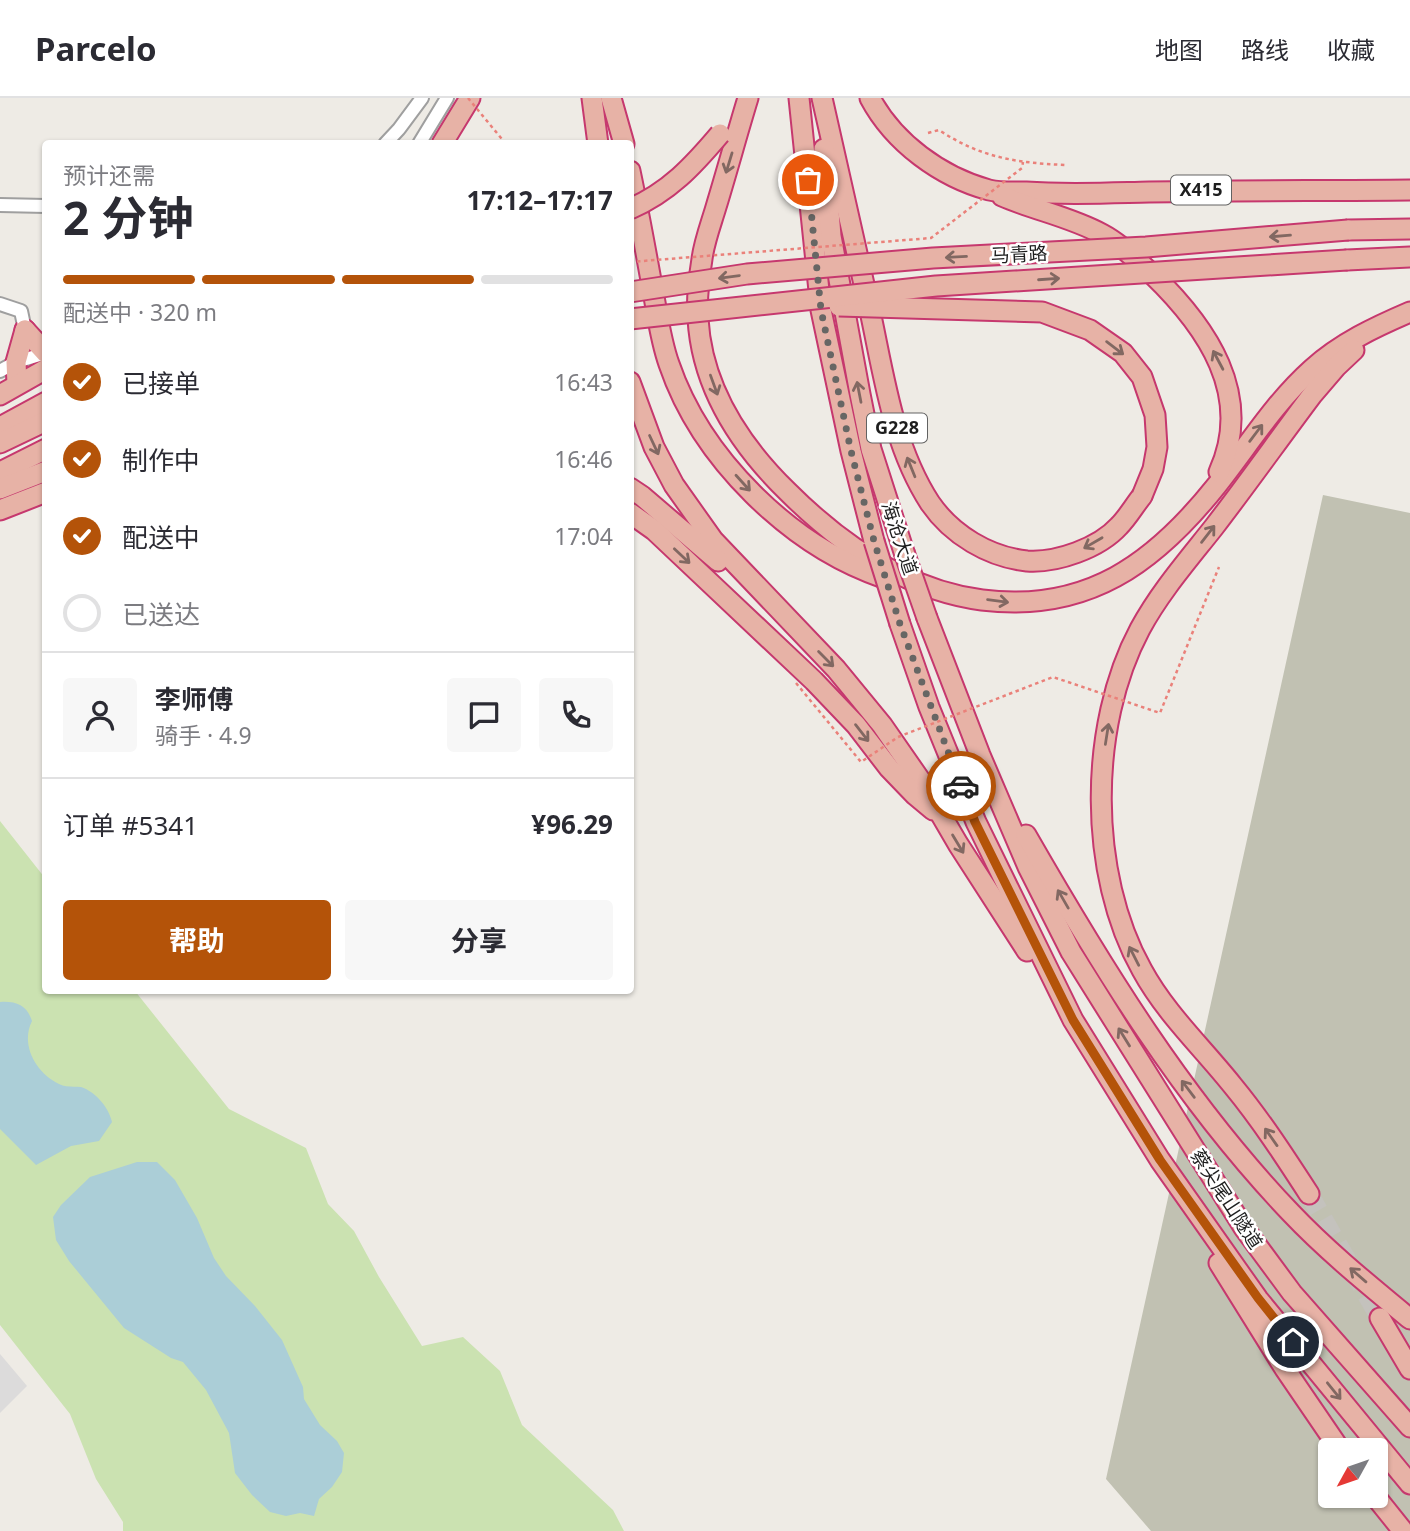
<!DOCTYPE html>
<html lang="zh">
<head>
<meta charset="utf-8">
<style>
  :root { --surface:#fff; --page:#f7f7f7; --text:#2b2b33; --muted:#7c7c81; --line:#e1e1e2; --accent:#b45309 }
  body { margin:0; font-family:"Noto Sans","Noto Sans SC",sans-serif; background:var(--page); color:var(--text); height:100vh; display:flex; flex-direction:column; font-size:26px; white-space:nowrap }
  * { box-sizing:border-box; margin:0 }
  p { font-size:23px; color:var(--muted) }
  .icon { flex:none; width:38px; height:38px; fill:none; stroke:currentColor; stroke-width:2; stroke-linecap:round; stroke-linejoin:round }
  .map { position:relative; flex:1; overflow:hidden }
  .sheet { position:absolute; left:42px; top:42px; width:592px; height:854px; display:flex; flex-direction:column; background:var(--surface); border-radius:7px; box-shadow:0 2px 5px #0004 }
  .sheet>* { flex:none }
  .needle { width:46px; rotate:230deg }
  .fabs { position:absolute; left:1318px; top:1340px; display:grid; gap:14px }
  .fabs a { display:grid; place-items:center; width:70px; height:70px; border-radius:7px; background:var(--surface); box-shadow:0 2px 5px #0004; font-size:35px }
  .pin { position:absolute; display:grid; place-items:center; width:60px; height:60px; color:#fff; margin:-30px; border:4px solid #fff; border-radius:50%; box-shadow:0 2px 7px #0007 }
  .courier { position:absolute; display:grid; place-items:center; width:70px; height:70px; margin:-35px; border:5px solid #b45309; border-radius:50%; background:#fff; color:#222; box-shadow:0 2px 9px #0007 }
  .overview em { font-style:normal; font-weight:700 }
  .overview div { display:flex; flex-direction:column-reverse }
  .overview { display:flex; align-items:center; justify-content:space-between; height:119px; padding:0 21px }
  h1 { font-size:46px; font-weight:700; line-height:52px }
  .bar { display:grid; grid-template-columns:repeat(4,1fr); gap:10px 7px; align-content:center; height:84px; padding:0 21px }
  .bar i { height:9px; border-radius:5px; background:var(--line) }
  .bar .current { background:var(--accent) }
  .bar p { grid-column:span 4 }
  .line { display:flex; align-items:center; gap:18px; padding:0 21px; border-top:2px solid var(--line) }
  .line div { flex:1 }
  .round { display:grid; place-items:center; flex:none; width:74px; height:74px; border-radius:7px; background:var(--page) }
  ol { padding:0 21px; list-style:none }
  li { display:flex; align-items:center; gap:21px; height:77px }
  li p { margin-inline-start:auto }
  li .icon { padding:7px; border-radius:50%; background:var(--accent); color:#fff; stroke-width:4 }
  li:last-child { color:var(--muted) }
  li i { width:38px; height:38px; border:4px solid var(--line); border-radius:50% }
  .action { display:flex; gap:14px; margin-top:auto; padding:14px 21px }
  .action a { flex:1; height:80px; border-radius:7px; background:var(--accent); color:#fff; font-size:28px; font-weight:700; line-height:80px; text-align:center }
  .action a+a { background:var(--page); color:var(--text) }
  header { display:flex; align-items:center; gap:42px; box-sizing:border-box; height:98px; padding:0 35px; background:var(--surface); border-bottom:2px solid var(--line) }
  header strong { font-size:33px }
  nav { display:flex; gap:38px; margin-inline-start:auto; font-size:24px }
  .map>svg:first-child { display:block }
</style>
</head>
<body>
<header>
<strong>Parcelo</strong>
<nav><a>地图</a><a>路线</a><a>收藏</a></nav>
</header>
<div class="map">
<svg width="1410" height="1433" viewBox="0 0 1410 1433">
  <rect width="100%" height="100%" fill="#eeebe5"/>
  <polygon fill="#dcdbdb" points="0,1256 27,1288 0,1315"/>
  <path fill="#c1c1b2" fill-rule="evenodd" d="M 1323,397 L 1410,415 L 1410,1433 L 1151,1433 L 1106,1381 ZM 1330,1353 L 1376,1353 L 1376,1398 L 1330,1398 Z"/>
  <polygon fill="#cbe2b1" points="0,723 45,780 46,892 135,893 229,1011 306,1050 328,1106 354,1133 379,1179 422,1248 463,1239 500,1273 522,1327 613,1412 624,1433 123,1433 123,1424 96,1381 70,1316 0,1227"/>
  <g fill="#abced7">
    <path d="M 0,904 C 16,903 27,907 32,923 C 20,947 36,975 59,986 C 66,990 74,988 81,989 C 96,994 109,1010 112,1024 L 99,1043 L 71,1048 L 36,1067 L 0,1031 Z"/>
    <polygon points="137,1064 157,1064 175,1082 197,1120 214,1160 226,1178 255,1208 282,1242 303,1289 304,1301 320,1327 337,1343 344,1355 342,1374 332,1389 319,1401 314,1418 300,1415 286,1418 270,1414 252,1397 235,1375 229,1335 206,1292 183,1264 171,1260 124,1230 69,1163 56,1142 53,1119 61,1107 90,1079"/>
  </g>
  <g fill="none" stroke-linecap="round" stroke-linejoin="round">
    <polyline stroke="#c4c2bd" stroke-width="19" stroke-dasharray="19 10" stroke-linecap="butt" points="1309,1096 1380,1220"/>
    <defs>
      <g id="minor">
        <polyline points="385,46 399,31 422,0"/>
        <polyline points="419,46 447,0"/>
        <polyline points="0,107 46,108"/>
        <polyline points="0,206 21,213 25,232"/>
        <polyline points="0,273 16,264 46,255"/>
      </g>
      <g id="trunk">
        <polyline points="592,0 598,46"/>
        <polyline points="611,0 624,46"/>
        <path d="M 748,0 C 737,36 727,73 716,109 C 711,126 704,144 702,161 C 699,180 696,202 698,221 C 702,289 740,347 787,393 C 841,447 905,492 982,502 C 1087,515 1154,466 1217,387 C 1248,348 1274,305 1312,271 C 1341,245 1375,229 1410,214"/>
        <polyline points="799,0 821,212 851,353 874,443"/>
        <path d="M 822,0 C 838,71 854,142 870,213 C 884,278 893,348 930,405 C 952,437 989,459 1027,463 C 1057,465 1099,450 1119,428 C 1128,419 1134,408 1142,398"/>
        <path d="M 870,0 C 894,45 941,79 989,92 C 1001,95 1015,94 1026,94 C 1067,97 1108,95 1149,94 C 1236,92 1323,93 1410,92"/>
        <polyline points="442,46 470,0"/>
        <polyline points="824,51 831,138 860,296 871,351 904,454"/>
        <path d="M 630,73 C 638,111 645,149 652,188 C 657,213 660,241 669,266 C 701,360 790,448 884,480"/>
        <path d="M 1002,98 C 1034,112 1071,119 1102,136 C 1121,146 1136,162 1152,176 C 1207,229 1254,297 1219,374"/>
        <polyline points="1348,132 1410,131"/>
        <polyline points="1347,162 1410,159"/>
        <polyline points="25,232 46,255"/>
        <polyline points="630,284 654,349 674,387 713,442 836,571 882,627 923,686 958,746 1027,853"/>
        <polyline points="17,286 16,264 25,232"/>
        <polyline points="0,297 46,271"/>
        <polyline points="0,329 46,304"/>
        <polyline points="0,345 46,323"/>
        <polyline points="0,374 46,351"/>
        <polyline points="630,390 642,398 718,463"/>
        <polyline points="0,391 46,373"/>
        <polyline points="0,412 46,394"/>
        <polyline points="630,415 654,432 814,583 856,627 889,670 915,697 933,712"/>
        <polyline points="927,520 980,657 1028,769 1071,854 1244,1130 1292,1195 1410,1329"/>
        <polyline points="900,526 929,609 976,724 1073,922 1160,1062 1258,1201 1410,1386"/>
        <path d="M 1026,737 C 1103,871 1184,1003 1291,1115 C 1327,1153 1369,1187 1410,1221"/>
        <path d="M 1309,1096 C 1285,1059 1261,1022 1233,988 C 1202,949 1166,916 1142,872 C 1088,776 1088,628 1140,531 C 1160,494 1188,462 1214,429 C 1247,386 1279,341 1312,297 L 1336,269 L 1354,252"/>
        <polyline points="1219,1165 1285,1271 1341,1353"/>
        <polyline points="1380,1220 1410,1271"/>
        <polyline points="1375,1398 1403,1433"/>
      </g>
    </defs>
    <use href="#minor" stroke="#9f9f9f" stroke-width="16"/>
    <use href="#trunk" stroke="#c6386e" stroke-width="23"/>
    <path stroke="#ea817a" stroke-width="2.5" stroke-dasharray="3.5 3.5" stroke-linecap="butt" d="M 928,35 L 939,32 C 981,60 1018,65 1066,67"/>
    <use href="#minor" stroke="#fff" stroke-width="12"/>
    <use href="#trunk" stroke="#e7b2a6" stroke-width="19"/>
    <defs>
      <g id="trunk-bridge">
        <path d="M 630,111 C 669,94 693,68 720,36"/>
        <polyline points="630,194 747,176 933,160 1146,149 1348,132"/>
        <polyline points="839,208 1042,214 1090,232 1123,255 1142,279 1155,317 1157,349 1153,371 1142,398"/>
        <polyline points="630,221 936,188 1347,162"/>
        <polyline points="874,443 900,526"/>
        <polyline points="904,454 927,520"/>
      </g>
    </defs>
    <use href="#trunk-bridge" stroke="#c6386e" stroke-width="23" stroke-linecap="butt"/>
    <g stroke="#ea817a" stroke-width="2.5" stroke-dasharray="3.5 3.5" stroke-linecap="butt">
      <polyline points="468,0 506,46"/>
      <polyline points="630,164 931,140 1022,70 1023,64"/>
      <polyline points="796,585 861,664 898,639 1053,579 1160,615 1219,469"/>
    </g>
    <use href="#trunk-bridge" stroke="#e7b2a6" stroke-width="19"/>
  </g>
  <defs><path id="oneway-shaft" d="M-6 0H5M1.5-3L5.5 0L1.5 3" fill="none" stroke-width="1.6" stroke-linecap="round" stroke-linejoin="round" transform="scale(1.75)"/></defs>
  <g stroke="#826862">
    <use href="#oneway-shaft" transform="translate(729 65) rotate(107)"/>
    <use href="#oneway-shaft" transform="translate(1280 138) rotate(175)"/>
    <use href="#oneway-shaft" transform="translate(956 159) rotate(177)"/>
    <use href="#oneway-shaft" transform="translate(729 179) rotate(172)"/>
    <use href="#oneway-shaft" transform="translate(1049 181) rotate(-4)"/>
    <use href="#oneway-shaft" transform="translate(1115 250) rotate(37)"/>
    <use href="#oneway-shaft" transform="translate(1218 262) rotate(-118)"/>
    <use href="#oneway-shaft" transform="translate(714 287) rotate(70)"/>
    <use href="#oneway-shaft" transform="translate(859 294) rotate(-101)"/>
    <use href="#oneway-shaft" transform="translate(1256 335) rotate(-53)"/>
    <use href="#oneway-shaft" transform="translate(654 347) rotate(65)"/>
    <use href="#oneway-shaft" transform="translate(911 369) rotate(-112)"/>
    <use href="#oneway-shaft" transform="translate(743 385) rotate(48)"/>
    <use href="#oneway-shaft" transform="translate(1208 436) rotate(-52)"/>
    <use href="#oneway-shaft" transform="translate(1093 445) rotate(150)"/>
    <use href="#oneway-shaft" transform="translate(682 458) rotate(43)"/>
    <use href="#oneway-shaft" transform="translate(998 503) rotate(7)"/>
    <use href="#oneway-shaft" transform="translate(826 561) rotate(45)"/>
    <use href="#oneway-shaft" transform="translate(862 635) rotate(52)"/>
    <use href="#oneway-shaft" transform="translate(1107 636) rotate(-81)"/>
    <use href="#oneway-shaft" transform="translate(958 746) rotate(59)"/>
    <use href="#oneway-shaft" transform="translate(1063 801) rotate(-120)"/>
    <use href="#oneway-shaft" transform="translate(1134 858) rotate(-117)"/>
    <use href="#oneway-shaft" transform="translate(1124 939) rotate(-122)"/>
    <use href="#oneway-shaft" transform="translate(1188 991) rotate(-127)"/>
    <use href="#oneway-shaft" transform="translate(1271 1039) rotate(-125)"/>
    <use href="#oneway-shaft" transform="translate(1358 1177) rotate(-139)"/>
    <use href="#oneway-shaft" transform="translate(1334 1293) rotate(51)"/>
  </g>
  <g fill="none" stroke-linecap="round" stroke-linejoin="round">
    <polyline stroke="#676664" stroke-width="7" stroke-dasharray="0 12.6" points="808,82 821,212 851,353 874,443 900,526 961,688"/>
    <polyline stroke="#b45309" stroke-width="9" points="961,688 975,724 1073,922 1160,1062 1258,1200 1293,1244"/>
  </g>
  <g text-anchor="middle" stroke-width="5" stroke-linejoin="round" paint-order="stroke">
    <g fill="#fff" stroke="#626262" stroke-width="2">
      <rect x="1171" y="77.5" width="60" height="29" rx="5"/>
      <rect x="867" y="315.5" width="60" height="29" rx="5"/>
    </g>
    <g font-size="18" font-weight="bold" fill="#1e1e1e">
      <text x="1201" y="98">X415</text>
      <text x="897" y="336">G228</text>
    </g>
    <g font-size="19" fill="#1e1e1e" stroke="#fff">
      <text transform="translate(1019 156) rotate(-3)" y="7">马青路</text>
      <text transform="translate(900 440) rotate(72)" y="7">海沧大道</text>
      <text transform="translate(1227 1101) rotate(57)" y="7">蔡尖尾山隧道</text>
    </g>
  </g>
</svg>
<div class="fabs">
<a><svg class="needle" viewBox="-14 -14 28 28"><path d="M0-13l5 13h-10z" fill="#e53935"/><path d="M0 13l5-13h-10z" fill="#7c7c81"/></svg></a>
</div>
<div class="pin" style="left:808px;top:82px;background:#ea580c"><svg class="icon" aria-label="bag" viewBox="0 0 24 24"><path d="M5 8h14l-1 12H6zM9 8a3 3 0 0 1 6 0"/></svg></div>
<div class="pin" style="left:1293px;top:1244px;background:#1f2937"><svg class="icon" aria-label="home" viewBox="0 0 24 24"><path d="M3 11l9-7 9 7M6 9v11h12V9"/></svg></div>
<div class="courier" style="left:961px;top:688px"><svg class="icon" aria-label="car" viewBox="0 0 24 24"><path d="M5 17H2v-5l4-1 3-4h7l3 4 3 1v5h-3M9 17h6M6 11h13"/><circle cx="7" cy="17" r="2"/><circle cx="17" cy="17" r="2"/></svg></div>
<section class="sheet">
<div class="overview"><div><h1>2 分钟</h1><p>预计还需</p></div><em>17:12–17:17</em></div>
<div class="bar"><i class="current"></i><i class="current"></i><i class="current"></i><i></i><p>配送中 · 320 m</p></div>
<ol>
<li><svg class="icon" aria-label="check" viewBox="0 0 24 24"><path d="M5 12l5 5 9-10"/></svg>已接单<p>16:43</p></li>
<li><svg class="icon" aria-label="check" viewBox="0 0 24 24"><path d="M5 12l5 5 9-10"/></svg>制作中<p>16:46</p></li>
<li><svg class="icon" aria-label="check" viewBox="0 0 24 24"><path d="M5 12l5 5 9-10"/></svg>配送中<p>17:04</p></li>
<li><i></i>已送达</li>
</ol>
<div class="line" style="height:126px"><a class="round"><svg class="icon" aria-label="person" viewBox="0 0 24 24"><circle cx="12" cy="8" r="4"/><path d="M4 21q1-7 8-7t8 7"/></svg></a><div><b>李师傅</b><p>骑手 · 4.9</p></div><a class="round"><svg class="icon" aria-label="chat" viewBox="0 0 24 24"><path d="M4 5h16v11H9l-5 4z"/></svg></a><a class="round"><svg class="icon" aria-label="phone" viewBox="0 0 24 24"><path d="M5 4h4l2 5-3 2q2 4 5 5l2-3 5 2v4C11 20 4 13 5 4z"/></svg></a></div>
<div class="line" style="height:91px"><div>订单 #5341</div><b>¥96.29</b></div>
<div class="action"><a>帮助</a><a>分享</a></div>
</section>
</div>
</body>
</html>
